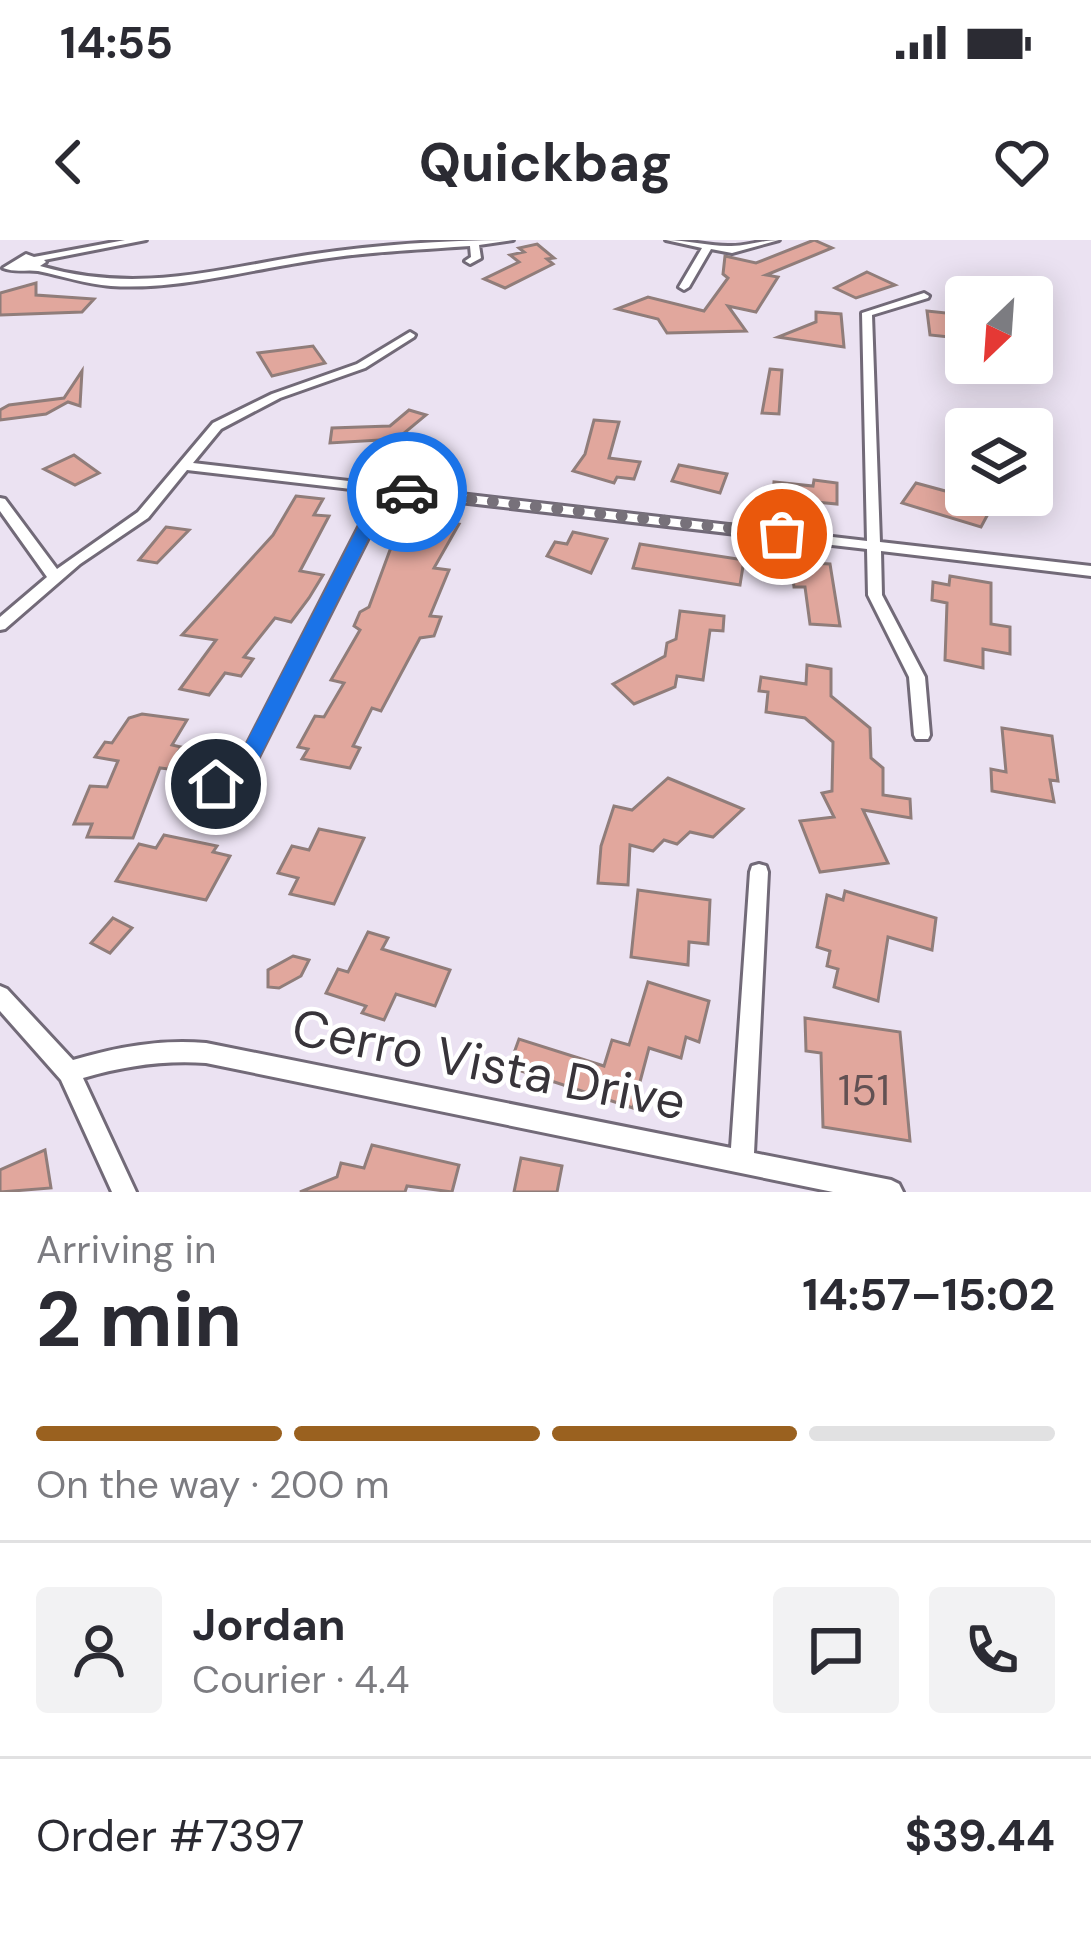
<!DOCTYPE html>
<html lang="en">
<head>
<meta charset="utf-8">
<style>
  :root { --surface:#fff; --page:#f2f2f3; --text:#2b2b33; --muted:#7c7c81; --line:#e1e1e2; --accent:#9a611f }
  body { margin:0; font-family:"DM Sans",sans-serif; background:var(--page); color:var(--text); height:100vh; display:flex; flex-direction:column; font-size:45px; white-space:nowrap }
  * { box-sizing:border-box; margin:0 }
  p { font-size:39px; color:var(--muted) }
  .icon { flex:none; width:66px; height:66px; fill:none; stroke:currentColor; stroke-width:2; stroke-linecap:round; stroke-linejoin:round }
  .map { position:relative; height:952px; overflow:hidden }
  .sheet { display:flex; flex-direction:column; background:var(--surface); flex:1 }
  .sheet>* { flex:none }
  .needle { width:78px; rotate:205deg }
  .buttons { position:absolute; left:945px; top:36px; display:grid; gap:24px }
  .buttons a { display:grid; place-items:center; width:108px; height:108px; border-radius:12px; background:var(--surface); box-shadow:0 6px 30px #0003; font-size:60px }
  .pin { position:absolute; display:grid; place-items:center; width:102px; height:102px; color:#fff; margin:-51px; border:6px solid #fff; border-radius:50%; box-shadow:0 3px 12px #0007 }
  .courier { position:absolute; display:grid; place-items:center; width:120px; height:120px; margin:-60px; border:9px solid #1a73e8; border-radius:50%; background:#fff; color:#222; box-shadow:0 3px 15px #0007 }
  .head em { font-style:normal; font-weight:700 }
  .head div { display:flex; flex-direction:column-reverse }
  .head { display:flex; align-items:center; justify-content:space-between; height:204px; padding:0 36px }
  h1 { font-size:78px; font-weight:700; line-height:90px }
  .bar { display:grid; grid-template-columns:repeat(4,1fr); gap:18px 12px; align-content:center; height:144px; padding:0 36px }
  .bar i { height:15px; border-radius:9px; background:var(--line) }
  .bar .active { background:var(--accent) }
  .bar p { grid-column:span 4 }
  .line { display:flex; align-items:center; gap:30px; padding:0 36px; border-top:3px solid var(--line) }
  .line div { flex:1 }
  .round { display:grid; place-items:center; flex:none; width:126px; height:126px; border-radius:12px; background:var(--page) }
  .status { display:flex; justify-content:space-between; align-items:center; height:84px; padding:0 60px; background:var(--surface); direction:ltr }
  .status svg { height:33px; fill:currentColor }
  header { display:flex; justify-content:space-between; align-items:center; height:156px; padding:0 36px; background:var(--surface); font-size:54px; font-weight:700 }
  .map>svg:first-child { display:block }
</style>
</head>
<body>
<div class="status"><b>14:55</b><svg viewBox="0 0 49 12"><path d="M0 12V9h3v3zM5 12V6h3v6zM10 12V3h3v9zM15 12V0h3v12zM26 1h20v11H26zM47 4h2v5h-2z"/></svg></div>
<header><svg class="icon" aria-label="back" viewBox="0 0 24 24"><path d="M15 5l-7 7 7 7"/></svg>Quickbag<svg class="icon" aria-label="heart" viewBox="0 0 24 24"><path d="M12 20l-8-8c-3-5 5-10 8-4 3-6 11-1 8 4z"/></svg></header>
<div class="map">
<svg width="1091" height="952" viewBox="0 0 1091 952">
  <rect width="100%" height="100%" fill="#ebe2f2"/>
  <g fill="#e1a79d" stroke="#907d7a" stroke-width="3">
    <polygon points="814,0 832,8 766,35 778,37 756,72 728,66 746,91 667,93 658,79 617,69 648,57 704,71 728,38 723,34 725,16 756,23"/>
    <polygon points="537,4 554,18 547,19 553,24 505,48 484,39 519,22 510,15 524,12 519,8"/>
    <polygon points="867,32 895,45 856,58 835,48"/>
    <polygon points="36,43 36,55 94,59 82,72 0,75 0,53"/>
    <polygon points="927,71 956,74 959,98 930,95"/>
    <polygon points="816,72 841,74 844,107 778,97 816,82"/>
    <polygon points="313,106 325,123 272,136 258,113"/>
    <polygon points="770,129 782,130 779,174 762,173"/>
    <polygon points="82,131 80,166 68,162 46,174 0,180 0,170 9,165 64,158"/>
    <polygon points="409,170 426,175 397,199 330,203 332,188 390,186"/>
    <polygon points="594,180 619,182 609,218 640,222 634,239 617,237 614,243 573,231 585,214"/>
    <polygon points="74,215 99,233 75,245 44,229"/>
    <polygon points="679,225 727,234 720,253 672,241"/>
    <polygon points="814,240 837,243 837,264 773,258 774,242 813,246"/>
    <polygon points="916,243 960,255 956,261 989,272 981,287 902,263"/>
    <polygon points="296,256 323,259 314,275 329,276 300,331 323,335 309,358 291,382 275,378 244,417 253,419 241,436 225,433 209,455 180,449 216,400 182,395 273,295"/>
    <polygon points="416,276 459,284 434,328 449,330 430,376 441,377 434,396 420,398 381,471 372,468 353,506 360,508 350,528 302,519 308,509 298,507 315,476 324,477 344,443 331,440 360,390 354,386 360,372 369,367 390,310"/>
    <polygon points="166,287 189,290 157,323 139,320"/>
    <polygon points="573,292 607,299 591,333 547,316 555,302 567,304"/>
    <polygon points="640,304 744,320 740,345 633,328"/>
    <polygon points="791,322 830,324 840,386 810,384 805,347 794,347"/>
    <polygon points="950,336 991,343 991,384 1010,387 1010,414 983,409 983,428 945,420 947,363 932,360 933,342 949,345"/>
    <polygon points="680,371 724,376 723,391 710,390 703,440 677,436 675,447 634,464 613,444 665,416 667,403 676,399"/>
    <polygon points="807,425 831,429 831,456 870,488 871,518 883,528 883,555 910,559 911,578 863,570 888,623 820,632 800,581 834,577 822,553 832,551 833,502 805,478 766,472 768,452 759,451 761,437 806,444"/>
    <polygon points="142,474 187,480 172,505 181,507 168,529 160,528 133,598 87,597 92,584 74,584 90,546 107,547 118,521 95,517 105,502 112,503 129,478"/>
    <polygon points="1002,488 1052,496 1058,541 1050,540 1054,562 992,551 991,529 1006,532"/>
    <polygon points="668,538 743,569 713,597 690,592 677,604 664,600 653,611 630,605 628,645 598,643 601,606 614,566 632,570"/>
    <polygon points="319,589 364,598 334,664 290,654 298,638 278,633 292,606 309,610"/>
    <polygon points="164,595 217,606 213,612 230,616 206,660 116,641 139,604 156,608"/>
    <polygon points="638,650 710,660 708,704 689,702 688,725 631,717"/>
    <polygon points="845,651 936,678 932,710 888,697 878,761 834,747 838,729 827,726 830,711 817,707 827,655 843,660"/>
    <polygon points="113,678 132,688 110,713 91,703"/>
    <polygon points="368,692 388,698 382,709 450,730 435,766 396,754 384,780 362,773 366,766 326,753 338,729 348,732"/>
    <polygon points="293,716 309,720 301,736 279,748 268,747 268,730"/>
    <polygon points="648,742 709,761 699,802 686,797 681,818 649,808 633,868 509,827 519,799 604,826 612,800 629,805"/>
    <polygon points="805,778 900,792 910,901 823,887 821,813 806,811"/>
    <polygon points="372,905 459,925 452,952 407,946 405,952 300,952 337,937 341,923 364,928"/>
    <polygon points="45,910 51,948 0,952 0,930"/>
    <polygon points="521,918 562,926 557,952 514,952"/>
  </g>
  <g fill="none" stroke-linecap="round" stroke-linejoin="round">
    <defs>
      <g id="minor">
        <path d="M 125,0 L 146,0 L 44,20 L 46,22 L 40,26 C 137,54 213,30 308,15 C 375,5 444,0 513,0 L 479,5 L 481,18 L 470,24 L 465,21 L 471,17 L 470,6 C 414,10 359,12 303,22 C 240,32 176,50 111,46 C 85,44 63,36 38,31 C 26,29 16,33 3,28 L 26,14 L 34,17 Z"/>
        <path d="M 666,0 C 687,0 707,6 728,6 C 745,7 761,0 779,0 L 732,13 L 711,9 L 689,47 L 684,50 L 679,47 L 702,8 Z"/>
        <polygon points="924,53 929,56 928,58 872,75 880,302 1091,326 1091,336 881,311 882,355 925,437 930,495 928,499 916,499 914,495 909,437 868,355 867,309 390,254 255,523 216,551 210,549 207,544 210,539 243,513 377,252 187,230 148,278 80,324 5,389 0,390 0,377 47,337 0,271 0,258 5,259 57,329 138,272 213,183 272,154 357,124 410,92 415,95 414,97 365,128 280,158 221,189 193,223 867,301 862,73"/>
        <path d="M 759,624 L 766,626 L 768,632 L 754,913 L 891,940 L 899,944 L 903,952 L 833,952 L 206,823 C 163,820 124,826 83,838 L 136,952 L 112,952 L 61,840 L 0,771 L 0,746 L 7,749 L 73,820 C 117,807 160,799 206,803 L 731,908 L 750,632 L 752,626 Z"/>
      </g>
    </defs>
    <use href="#minor" stroke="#726a78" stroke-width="6"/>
    <use href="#minor" fill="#fff" fill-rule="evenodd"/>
  </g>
  <polygon fill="#1a73e8" points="379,247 415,252 390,255 256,524 223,549 208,549 208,538 241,513"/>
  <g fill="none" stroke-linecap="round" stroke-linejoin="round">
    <polyline stroke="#77717a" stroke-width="12" stroke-dasharray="0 21.6" points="407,252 782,294"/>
  </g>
  <g text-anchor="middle" stroke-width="9" stroke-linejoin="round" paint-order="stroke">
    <g font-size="42" fill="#625153">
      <text x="864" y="865">151</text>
    </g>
    <g font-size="51" fill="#38343a" stroke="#fff">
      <text transform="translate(489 824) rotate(11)" y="18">Cerro Vista Drive</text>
    </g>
  </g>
</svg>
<div class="buttons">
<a><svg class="needle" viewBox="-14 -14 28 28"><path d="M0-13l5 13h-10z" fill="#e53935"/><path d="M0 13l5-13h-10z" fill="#7c7c81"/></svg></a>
<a><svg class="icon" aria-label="layers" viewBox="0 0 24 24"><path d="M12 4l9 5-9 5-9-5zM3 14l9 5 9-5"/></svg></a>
</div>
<div class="pin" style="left:782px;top:294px;background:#ea580c"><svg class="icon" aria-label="bag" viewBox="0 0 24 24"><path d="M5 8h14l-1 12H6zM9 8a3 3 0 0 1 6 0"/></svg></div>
<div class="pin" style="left:216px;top:544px;background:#1f2937"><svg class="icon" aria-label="home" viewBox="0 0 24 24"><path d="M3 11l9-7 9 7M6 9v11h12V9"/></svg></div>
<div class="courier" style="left:407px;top:252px"><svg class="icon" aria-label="car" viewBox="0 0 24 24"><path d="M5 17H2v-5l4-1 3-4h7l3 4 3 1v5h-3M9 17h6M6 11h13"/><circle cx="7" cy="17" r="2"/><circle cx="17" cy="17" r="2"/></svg></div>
</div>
<section class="sheet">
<div class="head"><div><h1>2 min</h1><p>Arriving in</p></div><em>14:57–15:02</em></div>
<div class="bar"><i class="active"></i><i class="active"></i><i class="active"></i><i></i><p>On the way · 200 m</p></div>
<div class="line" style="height:216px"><a class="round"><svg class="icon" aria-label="person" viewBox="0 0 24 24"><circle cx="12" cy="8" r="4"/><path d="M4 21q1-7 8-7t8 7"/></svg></a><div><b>Jordan</b><p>Courier · 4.4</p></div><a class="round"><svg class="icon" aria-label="chat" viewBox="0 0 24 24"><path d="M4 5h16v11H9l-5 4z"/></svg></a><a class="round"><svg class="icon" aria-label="phone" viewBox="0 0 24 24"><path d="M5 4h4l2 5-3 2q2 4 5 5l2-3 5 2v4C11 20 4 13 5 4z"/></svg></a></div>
<div class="line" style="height:156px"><div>Order #7397</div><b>$39.44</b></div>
</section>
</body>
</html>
